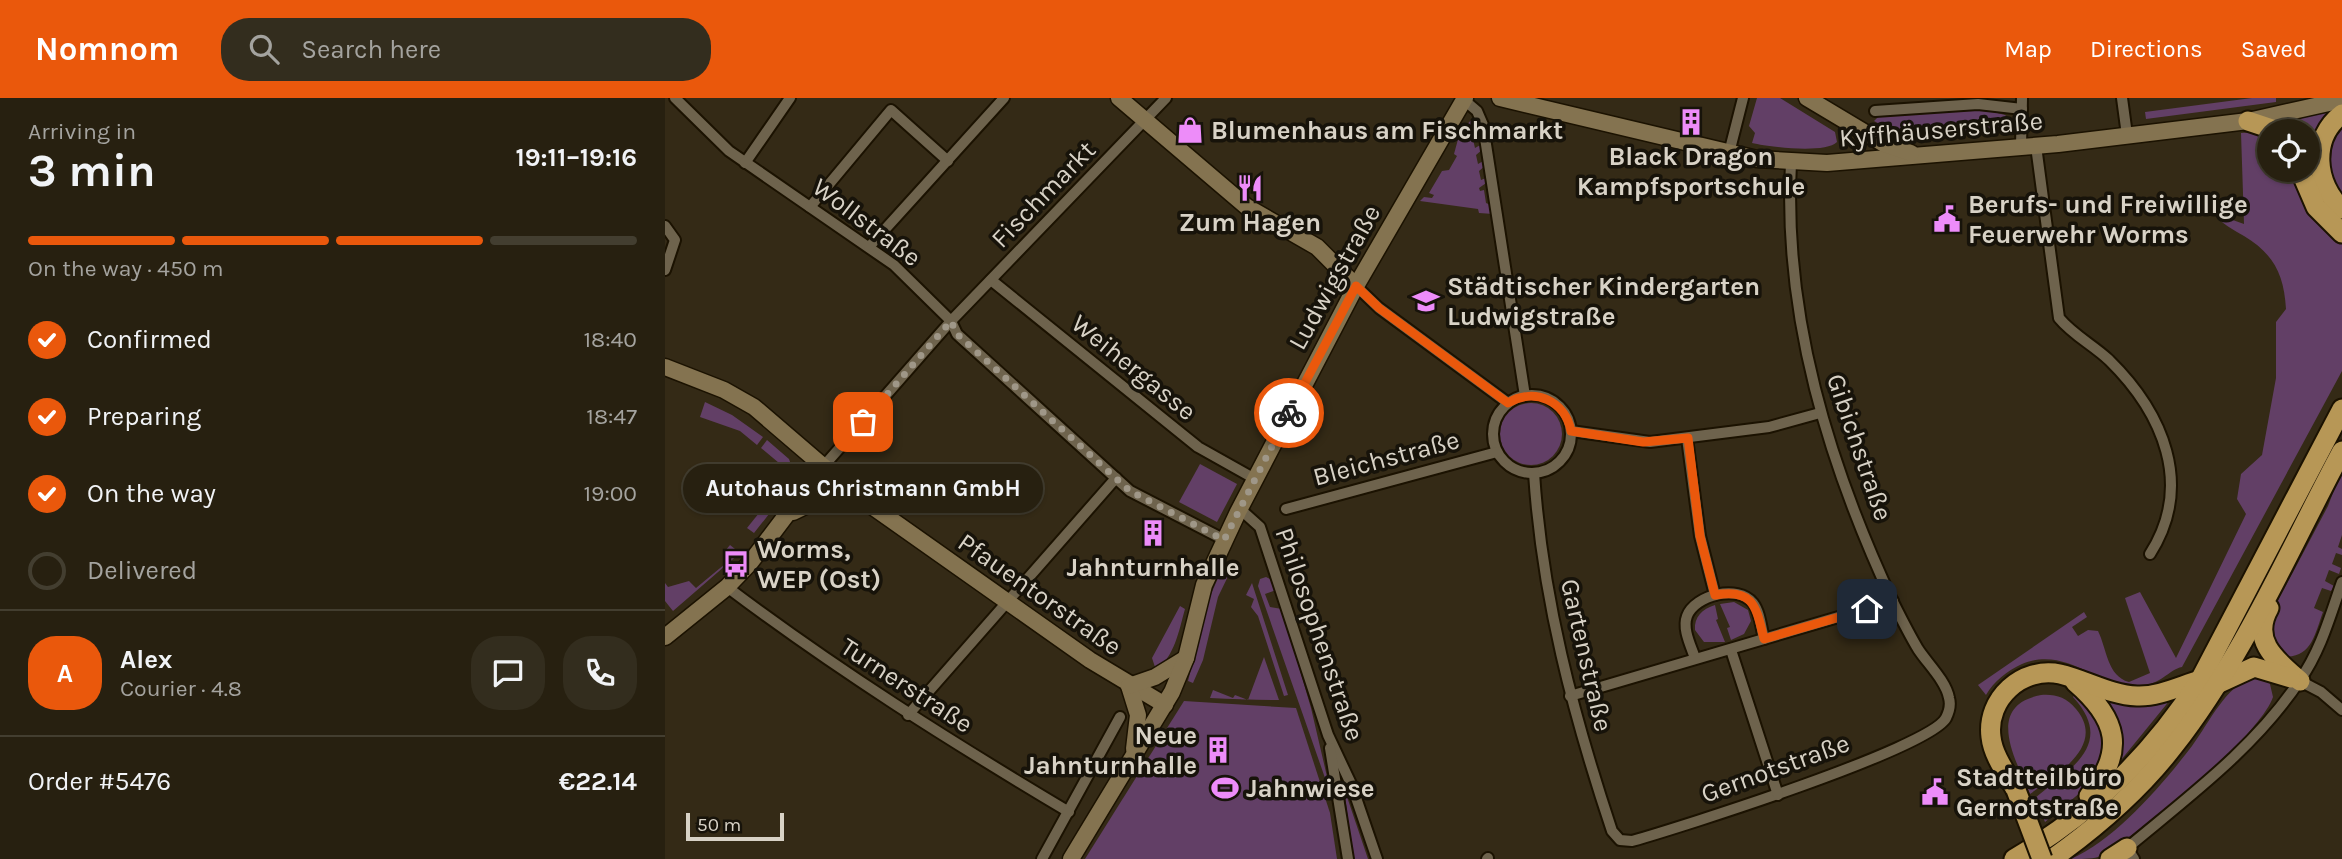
<!DOCTYPE html>
<html lang="en">
<head>
<meta charset="utf-8">
<style>
  :root { --surface:#272010; --page:#332d1e; --text:#f1f3f6; --muted:#a4a39f; --line:#433e30; --accent:#ea580c }
  body { margin:0; font-family:Karla,sans-serif; background:var(--page); color:var(--text); height:100vh; display:flex; flex-direction:column; font-size:26px; white-space:nowrap }
  * { box-sizing:border-box; margin:0 }
  p { font-size:23px; color:var(--muted) }
  .icon { flex:none; width:38px; height:38px; fill:none; stroke:currentColor; stroke-width:2; stroke-linecap:round; stroke-linejoin:round }
  .map { position:relative; flex:1; overflow:hidden }
  .panel { display:flex; flex-direction:column; background:var(--surface); width:665px }
  .panel>* { flex:none }
  .fabs { position:absolute; left:1592px; top:21px; display:grid; gap:14px }
  .fabs a { display:grid; place-items:center; width:63px; height:63px; border-radius:50%; background:var(--surface); box-shadow:0 2px 5px #0004,0 0 0 2px var(--line); font-size:35px }
  .scale { position:absolute; left:21px; bottom:18px; width:98px; box-sizing:border-box; padding-left:7px; border:4px solid #d8d2c6; border-top:0; font-size:19px; line-height:24px; white-space:nowrap; color:#d8d2c6; -webkit-text-stroke:5px #17130a; paint-order:stroke }
  .pin { position:absolute; display:grid; place-items:center; width:60px; height:60px; color:#fff; margin:-30px; border-radius:14px; box-shadow:0 4px 10px #0006 }
  .courier { position:absolute; display:grid; place-items:center; width:70px; height:70px; margin:-35px; border:5px solid #ea580c; border-radius:50%; background:#fff; color:#222; box-shadow:0 2px 9px #0007 }
  .bubble { position:absolute; height:49px; border-radius:24px; background:var(--surface); box-shadow:0 2px 5px #0004,0 0 0 2px var(--line); font-size:23px; font-weight:700; line-height:49px; text-align:center }
  .summary em { font-style:normal; font-weight:700 }
  .summary div { display:flex; flex-direction:column-reverse }
  .summary { display:flex; align-items:center; justify-content:space-between; height:119px; padding:0 28px }
  h1 { font-size:46px; font-weight:700; line-height:52px }
  .bar { display:grid; grid-template-columns:repeat(4,1fr); gap:10px 7px; align-content:center; height:84px; padding:0 28px }
  .bar i { height:9px; border-radius:5px; background:var(--line) }
  .bar .selected { background:var(--accent) }
  .bar p { grid-column:span 4 }
  .line { display:flex; align-items:center; gap:18px; padding:0 28px; border-top:2px solid var(--line) }
  .line div { flex:1 }
  .round { display:grid; place-items:center; flex:none; width:74px; height:74px; border-radius:28px; background:var(--page) }
  ol { padding:0 28px; list-style:none }
  li { display:flex; align-items:center; gap:21px; height:77px }
  li p { margin-inline-start:auto }
  li .icon { padding:7px; border-radius:50%; background:var(--accent); color:#fff; stroke-width:4 }
  li:last-child { color:var(--muted) }
  li i { width:38px; height:38px; border:4px solid var(--line); border-radius:50% }
  header { display:flex; align-items:center; gap:42px; box-sizing:border-box; height:98px; padding:0 35px; background:var(--accent); color:#fff }
  header strong { font-size:33px }
  nav { display:flex; gap:38px; margin-inline-start:auto; font-size:24px }
  .search { width:490px; height:63px; background:var(--page); display:flex; align-items:center; gap:18px; box-sizing:border-box; padding:0 24px; border-radius:28px; color:var(--muted); font-size:26px }
  main { display:flex; flex:1; min-height:0 }
  .map>svg:first-child { display:block }
</style>
</head>
<body>
<header>
<strong>Nomnom</strong>
<div class="search"><svg class="icon" aria-label="search" viewBox="0 0 24 24"><circle cx="10" cy="10" r="6"/><path d="M15 15l6 6"/></svg>Search here</div>
<nav><a>Map</a><a>Directions</a><a>Saved</a></nav>
</header>
<main>
<section class="panel">
<div class="summary"><div><h1>3 min</h1><p>Arriving in</p></div><em>19:11–19:16</em></div>
<div class="bar"><i class="selected"></i><i class="selected"></i><i class="selected"></i><i></i><p>On the way · 450 m</p></div>
<ol>
<li><svg class="icon" aria-label="check" viewBox="0 0 24 24"><path d="M5 12l5 5 9-10"/></svg>Confirmed<p>18:40</p></li>
<li><svg class="icon" aria-label="check" viewBox="0 0 24 24"><path d="M5 12l5 5 9-10"/></svg>Preparing<p>18:47</p></li>
<li><svg class="icon" aria-label="check" viewBox="0 0 24 24"><path d="M5 12l5 5 9-10"/></svg>On the way<p>19:00</p></li>
<li><i></i>Delivered</li>
</ol>
<div class="line" style="height:126px"><b class="round" style="background:var(--accent);color:#fff">A</b><div><b>Alex</b><p>Courier · 4.8</p></div><a class="round"><svg class="icon" aria-label="chat" viewBox="0 0 24 24"><path d="M4 5h16v11H9l-5 4z"/></svg></a><a class="round"><svg class="icon" aria-label="phone" viewBox="0 0 24 24"><path d="M5 4h4l2 5-3 2q2 4 5 5l2-3 5 2v4C11 20 4 13 5 4z"/></svg></a></div>
<div class="line" style="height:91px"><div>Order #5476</div><b>€22.14</b></div>
</section>
<div class="map">
<svg width="1677" height="761" viewBox="0 0 1677 761">
  <rect width="100%" height="100%" fill="#342a16"/>
  <g fill="#623f66">
    <path d="M 1092,0 L 1115,0 L 1170,34 L 1172,44 C 1160,56 1104,49 1087,45 L 1090,35 L 1084,28 Z"/>
    <polygon points="1587,0 1611,0 1611,4 1481,21 1480,14"/>
    <path d="M 1317,11 L 1340,17 L 1347,24 L 1340,30 C 1297,33 1247,45 1209,23 L 1215,17 Z"/>
    <polygon points="1664,11 1666,14 1650,84 1643,72 1643,33 1620,33 1613,23"/>
    <polygon points="809,19 815,31 807,37 810,50 817,46 818,51 811,57 813,66 820,62 821,67 814,73 816,82 823,79 824,83 814,90 815,93 819,92 821,105 828,108 828,116 814,115 813,111 755,103 759,99 767,100 769,97 764,95 777,73 784,72 792,58 789,56 795,34"/>
    <polygon points="1677,22 1677,106 1658,59"/>
    <path d="M 1591,34 L 1605,37 L 1605,72 L 1629,72 L 1677,143 L 1677,273 L 1517,569 C 1504,571 1495,589 1470,588 C 1429,587 1401,548 1357,566 C 1342,573 1329,583 1321,597 L 1313,587 L 1419,514 L 1422,519 L 1407,529 L 1413,538 L 1423,532 L 1433,533 C 1442,551 1442,578 1464,584 L 1485,575 L 1460,500 L 1475,494 L 1511,560 L 1581,416 L 1572,401 L 1576,376 L 1597,357 L 1611,280 L 1611,224 L 1621,211 C 1619,177 1609,156 1579,138 C 1567,131 1557,126 1548,115 L 1579,126 L 1576,35 Z"/>
    <polygon points="40,304 67,317 98,339 92,347 75,333 35,319"/>
    <circle cx="866" cy="336" r="31"/>
    <polygon points="102,342 124,361 129,375 119,389 123,392 89,435 82,430 126,375 96,350"/>
    <polygon points="535,366 572,386 552,424 514,404"/>
    <path d="M 1677,371 L 1677,437 L 1673,449 L 1677,451 L 1677,457 L 1671,455 L 1667,466 L 1676,470 L 1674,476 L 1664,472 L 1660,483 L 1669,488 L 1666,493 L 1657,490 L 1649,510 L 1658,514 C 1650,536 1646,562 1617,558 L 1606,549 L 1606,516 L 1663,408 Z"/>
    <polygon points="65,447 75,455 8,513 0,503 0,485 3,489 24,483 31,490 66,461 60,453"/>
    <polygon points="560,464 568,468 553,499 538,562 528,585 523,583 543,503"/>
    <polygon points="601,479 607,482 611,492 600,496 605,509 617,511 646,610 667,700 593,488 595,481"/>
    <polygon points="587,485 623,597 619,598 593,518 586,509 589,501 581,497"/>
    <polygon points="1069,504 1083,512 1086,523 1079,536 1066,542 1062,530 1065,529 1055,506"/>
    <path d="M 1050,507 L 1053,521 L 1051,522 L 1060,544 L 1039,544 L 1030,532 C 1029,519 1037,511 1050,507 Z"/>
    <path d="M 515,508 L 520,511 C 514,532 510,558 491,572 L 487,560 Z"/>
    <path d="M 599,559 L 614,602 C 591,602 568,601 545,600 L 548,592 L 568,600 L 570,597 L 583,602 Z"/>
    <path d="M 1590,577 L 1604,582 L 1608,599 C 1595,638 1472,739 1433,759 C 1426,761 1415,761 1406,761 C 1450,742 1498,686 1527,648 C 1546,622 1559,590 1590,577 Z"/>
    <path d="M 1412,593 L 1437,625 L 1441,661 L 1416,694 L 1380,724 L 1370,700 C 1405,671 1451,646 1408,599 Z"/>
    <path d="M 1432,594 L 1505,602 L 1456,662 C 1457,633 1448,617 1432,594 Z"/>
    <path d="M 1376,597 C 1390,596 1401,599 1411,611 C 1442,648 1391,677 1365,696 C 1352,664 1318,608 1376,597 Z"/>
    <polygon points="519,603 631,610 665,715 672,761 420,761"/>
    <polygon points="679,690 703,761 688,761"/>
  </g>
  <g fill="none" stroke-linecap="round" stroke-linejoin="round">
    <defs>
      <g id="street">
        <polyline points="10,0 64,53 229,167 286,223 292,236 465,393 560,442"/>
        <polyline points="1457,0 1462,37"/>
        <polyline points="799,2 812,13 818,27 860,298"/>
        <polyline points="1210,13 1313,6 1357,11"/>
        <path d="M 1371,48 L 1394,220 C 1408,237 1428,247 1444,262 C 1498,315 1529,387 1485,456"/>
        <polyline points="1356,49 1357,0"/>
        <polyline points="1064,55 1078,0"/>
        <polyline points="80,65 125,0"/>
        <polyline points="145,109 226,12 283,63"/>
        <polyline points="0,128 10,142 0,172"/>
        <polyline points="204,149 339,0"/>
        <polyline points="326,182 533,349 590,381"/>
        <polyline points="691,188 714,210 843,305"/>
        <circle cx="867" cy="336" r="39"/>
        <polyline points="906,333 985,344 1104,329 1155,315"/>
        <polyline points="1022,340 1035,438 1050,497"/>
        <polyline points="157,370 286,223 501,0"/>
        <path d="M 869,375 C 877,499 908,616 947,733 L 955,742 L 967,743 C 1013,730 1264,651 1281,620 C 1284,614 1286,607 1284,600 C 1281,583 1262,565 1253,551 C 1244,536 1236,520 1228,504 C 1164,367 1118,218 1126,65"/>
        <polyline points="575,411 595,429 663,637 687,688 712,761"/>
        <polyline points="621,411 832,354"/>
        <path d="M 62,489 C 172,572 285,643 404,714"/>
        <polyline points="1066,552 1113,697"/>
        <path d="M 1030,560 C 1026,548 1017,531 1022,518 C 1030,497 1073,486 1088,505 C 1095,514 1096,529 1099,541"/>
        <polyline points="1635,583 1656,594 1677,612"/>
        <polyline points="905,598 1228,503"/>
        <polyline points="243,617 451,380"/>
        <polyline points="665,650 683,761"/>
        <polyline points="377,761 455,619"/>
        <polyline points="822,761 823,760"/>
        <path d="M 1469,761 L 1462,750 C 1523,699 1591,649 1635,582 C 1656,552 1665,518 1677,484"/>
      </g>
      <g id="secondary">
        <polyline points="454,0 582,109 652,149 691,188"/>
        <polyline points="835,0 1092,61 1162,65 1393,46 1583,23 1677,2"/>
        <polyline points="1142,0 1219,46 1246,55"/>
        <polyline points="0,269 59,292 89,309 194,399 425,562 500,607"/>
        <polyline points="128,414 165,396 192,398"/>
        <polyline points="0,539 62,489 85,465 157,370"/>
        <polyline points="464,588 473,617 469,651"/>
        <polyline points="464,588 490,579 521,560"/>
        <polyline points="406,761 507,594 521,560 539,487 573,414 691,188 800,0"/>
      </g>
      <g id="highway">
        <path d="M 1677,16 C 1645,40 1650,86 1677,111"/>
        <polyline points="1583,23 1613,33"/>
        <polyline points="1635,72 1651,109 1677,135"/>
        <path d="M 1604,510 C 1585,543 1612,563 1635,583"/>
        <path d="M 1410,584 C 1453,621 1461,653 1424,698"/>
        <polyline points="1552,586 1589,569 1626,580"/>
        <path d="M 1351,692 C 1342,676 1328,658 1326,639 C 1321,601 1357,568 1395,576 C 1421,582 1445,597 1472,598 C 1493,599 1515,588 1535,582"/>
        <path d="M 1349,761 C 1427,715 1486,658 1535,582 L 1677,311"/>
        <path d="M 1387,761 C 1432,729 1474,693 1508,649 C 1578,560 1624,452 1677,353"/>
        <polyline points="1445,761 1462,750"/>
      </g>
    </defs>
    <use href="#street" stroke="#1b1201" stroke-width="14"/>
    <use href="#secondary" stroke="#1b1201" stroke-width="19"/>
    <use href="#highway" stroke="#1b1201" stroke-width="23"/>
    <use href="#street" stroke="#6e634d" stroke-width="10"/>
    <use href="#secondary" stroke="#847350" stroke-width="16"/>
    <use href="#highway" stroke="#b79756" stroke-width="19"/>
    <defs>
      <polyline id="highway-bridge" points="1351,692 1377,761"/>
    </defs>
    <use href="#highway-bridge" stroke="#1b1201" stroke-width="23" stroke-linecap="butt"/>
    <use href="#highway-bridge" stroke="#b79756" stroke-width="19"/>
  </g>
  <g fill="none" stroke-linecap="round" stroke-linejoin="round">
    <polyline stroke="#9f9788" stroke-width="7" stroke-dasharray="0 12.6" points="198,324 286,223 292,236 465,393 559,442 624,315"/>
    <path stroke="#ea580c" stroke-width="9" d="M 624,315 L 691,188 L 714,210 L 843,305 C 870,289 900,303 906,333 L 978,344 L 1023,340 L 1035,438 L 1050,497 C 1089,490 1091,509 1099,541 L 1202,511"/>
  </g>
  <defs>
    <symbol id="building-bare" viewBox="-9 -9 18 18"><path d="M-4-6H4V6H1V3H-1V6H-4ZM-2.5-4.3h1.7v1.8h-1.7ZM.8-4.3h1.7v1.8H.8ZM-2.5-1h1.7V.8h-1.7ZM.8-1h1.7V.8H.8Z" fill="#ed8cf9" stroke="#17130a" stroke-width="2.5" paint-order="stroke"/></symbol>
    <symbol id="shop-bare" viewBox="-9 -9 18 18"><path d="M-5-2.5h2.3a2.7 3.5 0 0 1 5.4 0H5L5.5 6h-11ZM-1.5-2.5h3a1.5 2.3 0 0 0-3 0Z" fill="#ed8cf9" stroke="#17130a" stroke-width="2.5" paint-order="stroke"/></symbol>
    <symbol id="restaurant-bare" viewBox="-9 -9 18 18"><path d="M-5-6h1v4h1v-4h1v4h1v-4h1v5L-1.5 .5V6h-2V.5L-5-1ZM5-6V6H3V1.5H1.5Q1.5-4 5-6Z" fill="#ed8cf9" stroke="#17130a" stroke-width="2.5" paint-order="stroke"/></symbol>
    <symbol id="civic-bare" viewBox="-9 -9 18 18"><path d="M-.6-6.5H3V-4.5H.6V-3L4-1V1h2V6H-6V1h2V-1L-.6-3ZM-1.2 2.5V6h2.4V2.5Z" fill="#ed8cf9" stroke="#17130a" stroke-width="2.5" paint-order="stroke"/></symbol>
    <symbol id="school-bare" viewBox="-9 -9 18 18"><path d="M0-5L7-2L0 1L-7-2ZM-4 1L0 2.5L4 1V4Q0 6-4 4Z" fill="#ed8cf9" stroke="#17130a" stroke-width="2.5" paint-order="stroke"/></symbol>
    <symbol id="bus-bare" viewBox="-9 -9 18 18"><path d="M-5-6H5V4H4V6H2V4H-2V6H-4V4H-5ZM-3.5-4V0h7V-4ZM-3.5 1.2v1.5H-2V1.2ZM2 1.2v1.5H3.5V1.2Z" fill="#ed8cf9" stroke="#17130a" stroke-width="2.5" paint-order="stroke"/></symbol>
    <symbol id="stadium-bare" viewBox="-9 -9 18 18"><path d="M0-5a6.5 5 0 1 0 0 10a6.5 5 0 1 0 0-10ZM-3.5-1.8h7v3.6h-7Z" fill="#ed8cf9" stroke="#17130a" stroke-width="2.5" paint-order="stroke"/></symbol>
  </defs>
  <g fill-rule="evenodd">
    <use href="#building-bare" x="1007" y="5" width="38" height="38"/>
    <use href="#shop-bare" x="506" y="13" width="38" height="38"/>
    <use href="#restaurant-bare" x="566" y="71" width="38" height="38"/>
    <use href="#civic-bare" x="1263" y="102" width="38" height="38"/>
    <use href="#school-bare" x="742" y="184" width="38" height="38"/>
    <use href="#building-bare" x="469" y="416" width="38" height="38"/>
    <use href="#bus-bare" x="52" y="447" width="38" height="38"/>
    <use href="#building-bare" x="534" y="633" width="38" height="38"/>
    <use href="#stadium-bare" x="541" y="671" width="38" height="38"/>
    <use href="#civic-bare" x="1251" y="675" width="38" height="38"/>
  </g>
  <g text-anchor="middle" stroke-width="7" stroke-linejoin="round" paint-order="stroke">
    <g font-size="26" fill="#d8d2c6" stroke="#17130a">
      <text transform="translate(1276 31) rotate(-5)" y="9">Kyffhäuserstraße</text>
      <text transform="translate(378 96) rotate(-46)" y="9">Fischmarkt</text>
      <text transform="translate(202 124) rotate(37)" y="9">Wollstraße</text>
      <text transform="translate(669 179) rotate(-61)" y="9">Ludwigstraße</text>
      <text transform="translate(469 269) rotate(39)" y="9">Weihergasse</text>
      <text transform="translate(1195 349) rotate(71)" y="9">Gibichstraße</text>
      <text transform="translate(721 360) rotate(-15)" y="9">Bleichstraße</text>
      <text transform="translate(375 496) rotate(35)" y="9">Pfauentorstraße</text>
      <text transform="translate(655 536) rotate(71)" y="9">Philosophenstraße</text>
      <text transform="translate(922 557) rotate(77)" y="9">Gartenstraße</text>
      <text transform="translate(242 587) rotate(33)" y="9">Turnerstraße</text>
      <text transform="translate(1110 670) rotate(-20)" y="9">Gernotstraße</text>
    </g>
    <g font-size="26" font-weight="bold" fill="#d8d2c6" stroke="#17130a" text-anchor="start">
      <text x="546" y="41">Blumenhaus am Fischmarkt</text>
      <text x="1026" y="67" text-anchor="middle">Black Dragon<tspan x="1026" dy="30">Kampfsportschule</tspan></text>
      <text x="1303" y="115">Berufs- und Freiwillige<tspan x="1303" dy="30">Feuerwehr Worms</tspan></text>
      <text x="585" y="133" text-anchor="middle">Zum Hagen</text>
      <text x="782" y="197">Städtischer Kindergarten<tspan x="782" dy="30">Ludwigstraße</tspan></text>
      <text x="92" y="460">Worms,<tspan x="92" dy="30">WEP (Ost)</tspan></text>
      <text x="488" y="478" text-anchor="middle">Jahnturnhalle</text>
      <text x="532" y="646" text-anchor="end">Neue<tspan x="532" dy="30">Jahnturnhalle</tspan></text>
      <text x="1291" y="688">Stadtteilbüro<tspan x="1291" dy="30">Gernotstraße</tspan></text>
      <text x="581" y="699">Jahnwiese</text>
    </g>
  </g>
</svg>
<div class="fabs">
<a><svg class="icon" aria-label="locate" viewBox="0 0 24 24"><circle cx="12" cy="12" r="6"/><path d="M12 2v4M12 18v4M2 12h4M18 12h4"/></svg></a>
</div>
<div class="scale">50 m</div>
<div class="pin" style="left:198px;top:324px;background:#ea580c"><svg class="icon" aria-label="bag" viewBox="0 0 24 24"><path d="M5 8h14l-1 12H6zM9 8a3 3 0 0 1 6 0"/></svg></div>
<div class="pin" style="left:1202px;top:511px;background:#1f2937"><svg class="icon" aria-label="home" viewBox="0 0 24 24"><path d="M3 11l9-7 9 7M6 9v11h12V9"/></svg></div>
<div class="courier" style="left:624px;top:315px"><svg class="icon" aria-label="bike" viewBox="0 0 24 24"><circle cx="6" cy="16" r="4"/><circle cx="18" cy="16" r="4"/><path d="M6 16l4-8h5l3 8M10 8l3 8H6M13 5h3"/></svg></div>
<div class="bubble" style="left:18px;top:366px;width:360px">Autohaus Christmann GmbH</div>
</div>
</main>
</body>
</html>
